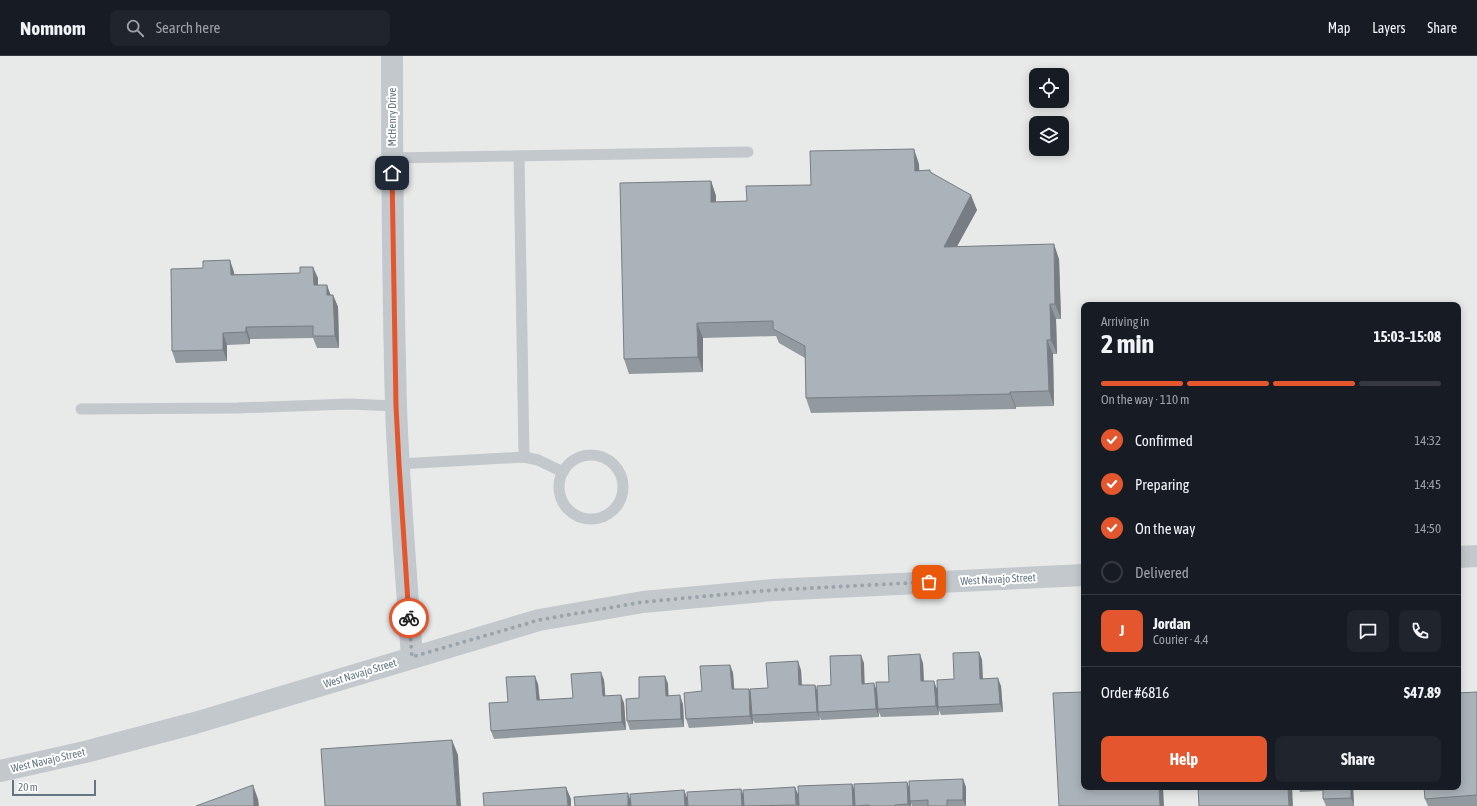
<!DOCTYPE html>
<html lang="en">
<head>
<meta charset="utf-8">
<style>
  :root { --surface:#171b24; --page:#20242c; --text:#f1f3f6; --muted:#9ea1a6; --line:#363941; --accent:#e4572e }
  body { margin:0; font-family:"Asap Condensed",sans-serif; background:var(--page); color:var(--text); height:100vh; display:flex; flex-direction:column; font-size:15px; white-space:nowrap }
  * { box-sizing:border-box; margin:0 }
  p { font-size:13px; color:var(--muted) }
  .icon { flex:none; width:22px; height:22px; fill:none; stroke:currentColor; stroke-width:2; stroke-linecap:round; stroke-linejoin:round }
  .map { position:relative; flex:1; overflow:hidden }
  .sheet { position:absolute; left:1081px; top:246px; width:380px; height:488px; display:flex; flex-direction:column; background:var(--surface); border-radius:8px; box-shadow:0 2px 10px #0003 }
  .sheet>* { flex:none }
  .controls { position:absolute; left:1029px; top:12px; display:grid; gap:8px }
  .controls a { display:grid; place-items:center; width:40px; height:40px; border-radius:8px; background:var(--surface); box-shadow:0 2px 10px #0003; font-size:20px }
  .scale { position:absolute; left:12px; bottom:10px; width:84px; box-sizing:border-box; padding-left:4px; border:2px solid #657683; border-top:0; font-size:11px; line-height:14px; white-space:nowrap; color:#657683; -webkit-text-stroke:3px #fff; paint-order:stroke }
  .pin { position:absolute; display:grid; place-items:center; width:34px; height:34px; color:#fff; margin:-17px; border-radius:8px; box-shadow:0 2px 6px #0006 }
  .courier { position:absolute; display:grid; place-items:center; width:40px; height:40px; margin:-20px; border:3px solid #e4572e; border-radius:50%; background:#fff; color:#222; box-shadow:0 1px 5px #0007 }
  .overview em { font-style:normal; font-weight:700 }
  .overview div { display:flex; flex-direction:column-reverse }
  .overview { display:flex; align-items:center; justify-content:space-between; height:68px; padding:0 20px }
  h1 { font-size:26px; font-weight:700; line-height:30px }
  .bar { display:grid; grid-template-columns:repeat(4,1fr); gap:6px 4px; align-content:center; height:48px; padding:0 20px }
  .bar i { height:5px; border-radius:3px; background:var(--line) }
  .bar .on { background:var(--accent) }
  .bar p { grid-column:span 4 }
  .line { display:flex; align-items:center; gap:10px; padding:0 20px; border-top:1px solid var(--line) }
  .line div { flex:1 }
  .round { display:grid; place-items:center; flex:none; width:42px; height:42px; border-radius:8px; background:var(--page) }
  ol { padding:0 20px; list-style:none }
  li { display:flex; align-items:center; gap:12px; height:44px }
  li p { margin-inline-start:auto }
  li .icon { padding:4px; border-radius:50%; background:var(--accent); color:#fff; stroke-width:4 }
  li:last-child { color:var(--muted) }
  li i { width:22px; height:22px; border:2px solid var(--line); border-radius:50% }
  .cta { display:flex; gap:8px; margin-top:auto; padding:8px 20px }
  .cta a { flex:1; height:46px; border-radius:8px; background:var(--accent); color:#fff; font-size:16px; font-weight:700; line-height:46px; text-align:center }
  .cta a+a { background:var(--page); color:var(--text) }
  header { display:flex; align-items:center; gap:24px; box-sizing:border-box; height:56px; padding:0 20px; background:var(--surface); border-bottom:1px solid var(--line) }
  header strong { font-size:19px }
  nav { display:flex; gap:22px; margin-inline-start:auto; font-size:14px }
  .search { width:280px; height:36px; background:var(--page); display:flex; align-items:center; gap:10px; box-sizing:border-box; padding:0 14px; border-radius:8px; color:var(--muted); font-size:15px }
  .map>svg:first-child { display:block }
</style>
</head>
<body>
<header>
<strong>Nomnom</strong>
<div class="search"><svg class="icon" aria-label="search" viewBox="0 0 24 24"><circle cx="10" cy="10" r="6"/><path d="M15 15l6 6"/></svg>Search here</div>
<nav><a>Map</a><a>Layers</a><a>Share</a></nav>
</header>
<div class="map">
<svg width="1477" height="750" viewBox="0 0 1477 750">
  <rect width="100%" height="100%" fill="#fafaf8"/>
  <path fill="#e8e9e9" fill-rule="evenodd" d="M 0,0 L 1477,0 L 1477,750 L 0,750 ZM 1036,19 L 1062,19 L 1062,45 L 1036,45 ZM 1036,67 L 1062,67 L 1062,93 L 1036,93 ZM 1084,249 L 1458,249 L 1458,731 L 1084,731 Z"/>
  <g fill="none" stroke-linecap="round" stroke-linejoin="round">
    <g stroke="#c3c8cc" stroke-width="11">
      <polyline points="519,100 524,401"/>
      <polyline points="392,102 748,96"/>
      <polyline points="81,353 238,352 349,348 396,350"/>
      <circle cx="591" cy="431" r="32"/>
      <polyline points="399,408 524,401 538,404 563,416"/>
    </g>
    <path stroke="#c3c8cc" stroke-width="22" d="M 392,0 C 392,117 393,234 396,351 C 399,434 406,518 412,601"/>
    <g stroke="#c3c8cc" stroke-width="22">
      <polyline points="1458,501 1477,500"/>
      <polyline points="0,715 85,696 195,667 539,564 643,546 773,534 1084,519"/>
    </g>
  </g>
  <g fill="#929a9f">
    <polygon points="919,108 919,115 931,116 977,154 957,190 1059,203 1061,263 1056,263 1057,298 1053,298 1054,350 1016,351 1016,353 811,357 806,342 805,302 779,287 776,280 703,282 703,316 629,318 624,303 711,125 716,140 716,146 747,145 811,129"/>
    <polygon points="234,216 234,218 318,222 318,229 330,239 333,239 338,251 339,292 317,292 313,282 250,283 250,288 227,289 227,305 176,307 172,295"/>
    <polygon points="979,596 982,604 983,623 1001,630 1003,656 941,659 938,652 939,659 881,661 878,654 879,661 821,664 819,659 820,664 755,667 753,664 753,668 689,672 686,663 730,609 733,617 734,633 749,633 751,637 768,632 801,614 802,629 815,629 817,634 831,629 864,607 864,628 877,635 889,626 923,607 924,625 937,632 954,623"/>
    <polygon points="665,620 668,628 668,640 683,648 684,671 630,674 627,665 639,642"/>
    <polygon points="604,624 605,640 624,647 626,674 494,683 491,675 508,646 538,628 540,644 573,642"/>
    <polygon points="1477,636 1477,750 1428,750 1425,743"/>
    <polygon points="907,726 910,734 966,731 966,750 912,750 910,745 911,750 631,750 684,734 687,742 741,733 743,739 795,731 798,738 852,728 854,732"/>
    <polygon points="1298,731 1353,731 1354,750 1326,750 1323,743 1323,735 1300,736"/>
  </g>
  <g fill="#777d82">
    <polygon points="914,93 919,108 920,130 915,115"/>
    <polygon points="711,125 716,140 716,161 711,146"/>
    <polygon points="971,139 977,154 949,205 944,191"/>
    <polygon points="1054,188 1059,203 1061,263 1055,248"/>
    <polygon points="230,204 234,216 235,230 231,219"/>
    <polygon points="313,211 318,222 318,241 314,229"/>
    <polygon points="327,229 331,240 327,239"/>
    <polygon points="333,239 338,251 339,292 335,280"/>
    <polygon points="1050,248 1056,263 1057,298 1051,284"/>
    <polygon points="697,267 703,282 703,316 698,301"/>
    <polygon points="246,271 250,283 250,288 246,276"/>
    <polygon points="223,277 227,289 227,305 223,294"/>
    <polygon points="1047,284 1053,298 1054,350 1049,335"/>
    <polygon points="1010,336 1016,351 1016,353 1010,338"/>
    <polygon points="979,596 982,604 983,631 980,623"/>
    <polygon points="920,598 923,607 924,634 921,625"/>
    <polygon points="861,599 864,607 865,636 862,628"/>
    <polygon points="798,605 801,614 802,638 799,629"/>
    <polygon points="730,609 733,617 735,642 732,633"/>
    <polygon points="601,616 604,624 606,648 603,640"/>
    <polygon points="535,620 538,628 540,653 537,644"/>
    <polygon points="665,620 668,628 669,648 666,640"/>
    <polygon points="998,622 1001,630 1003,656 1000,648"/>
    <polygon points="934,625 937,633 939,659 936,650"/>
    <polygon points="874,627 877,635 879,661 876,653"/>
    <polygon points="815,629 818,637 818,656 819,659 820,664 817,656"/>
    <polygon points="749,633 752,641 752,659 753,664 753,668 750,660"/>
    <polygon points="621,639 624,647 626,674 622,666"/>
    <polygon points="680,639 683,648 684,671 681,663"/>
    <polygon points="452,684 458,699 461,750 457,750"/>
    <polygon points="963,723 966,731 966,750 963,744"/>
    <polygon points="907,726 910,734 911,750 909,750 908,748"/>
    <polygon points="852,728 855,736 855,750 853,750"/>
    <polygon points="253,729 258,743 259,750 254,750"/>
    <polygon points="566,731 571,743 571,750 568,750"/>
    <polygon points="795,731 798,739 799,750 797,750"/>
    <polygon points="1159,731 1163,731 1164,750 1160,750"/>
    <polygon points="1288,731 1292,731 1293,750 1289,750"/>
    <polygon points="1351,731 1353,731 1354,750 1351,742"/>
    <polygon points="741,733 744,741 744,750 742,750"/>
    <polygon points="684,734 687,742 688,750 685,750"/>
    <polygon points="628,737 631,746 631,750 628,750"/>
  </g>
  <g fill="#aab3b9" stroke="#777d82">
    <polygon points="914,93 915,115 930,114 930,116 971,139 944,191 1054,188 1055,248 1050,248 1051,284 1047,284 1049,335 1010,336 1010,338 806,342 805,290 773,273 773,265 697,267 698,301 624,303 620,127 711,125 711,146 747,145 746,130 811,129 810,95"/>
    <polygon points="230,204 231,219 300,217 300,211 313,211 314,229 327,229 327,239 333,239 335,280 313,280 313,270 246,271 246,276 223,277 223,294 172,295 171,213 203,212 203,205"/>
    <polygon points="979,596 980,623 998,622 1000,648 938,651 937,624 954,623 953,597"/>
    <polygon points="920,598 921,625 934,625 936,650 878,653 876,626 889,626 888,600"/>
    <polygon points="861,599 862,628 874,627 876,653 818,656 817,630 831,629 830,600"/>
    <polygon points="798,605 799,629 815,629 817,656 752,659 750,633 768,632 766,607"/>
    <polygon points="730,609 732,633 749,633 750,660 686,663 684,637 702,635 700,610"/>
    <polygon points="601,616 603,640 621,639 622,666 491,675 489,647 508,646 506,621 535,620 537,644 556,643 573,642 571,618"/>
    <polygon points="665,620 666,640 680,639 681,663 627,665 626,643 639,642 639,621"/>
    <polygon points="1084,636 1084,731 1159,731 1160,750 1059,750 1053,637"/>
    <polygon points="1477,636 1477,739 1425,743 1424,731 1458,731 1458,637"/>
    <polygon points="452,684 457,750 325,750 321,693"/>
    <polygon points="963,723 963,744 947,744 947,750 928,750 928,744 910,745 909,725"/>
    <polygon points="907,726 908,748 895,749 895,750 869,750 869,749 855,750 854,728"/>
    <polygon points="852,728 853,750 799,750 798,730"/>
    <polygon points="253,729 254,750 196,750"/>
    <polygon points="566,731 568,750 484,750 483,737"/>
    <polygon points="795,731 796,749 744,750 743,734"/>
    <polygon points="1198,731 1288,731 1289,750 1199,750"/>
    <polygon points="1323,731 1351,731 1351,742 1323,743"/>
    <polygon points="741,733 742,750 688,750 687,736"/>
    <polygon points="684,734 685,750 631,750 630,738"/>
    <polygon points="628,737 628,750 575,750 574,741"/>
  </g>
  <g fill="none" stroke-linecap="round" stroke-linejoin="round">
    <polyline stroke="#99a4ac" stroke-width="4" stroke-dasharray="0 7.2" points="409,562 412,601 539,564 643,546 773,534 929,526"/>
    <polyline stroke="#e4572e" stroke-width="5" points="392,117 396,350 399,408 409,562"/>
  </g>
  <g text-anchor="middle" stroke-width="4" stroke-linejoin="round" paint-order="stroke">
    <g font-size="11" fill="#657683" stroke="#fff">
      <text transform="translate(392 61) rotate(-90)" y="4">McHenry Drive</text>
      <text transform="translate(998 523) rotate(-3)" y="4">West Navajo Street</text>
      <text transform="translate(360 617) rotate(-17)" y="4">West Navajo Street</text>
      <text transform="translate(48 704) rotate(-13)" y="4">West Navajo Street</text>
    </g>
  </g>
</svg>
<div class="controls">
<a><svg class="icon" aria-label="locate" viewBox="0 0 24 24"><circle cx="12" cy="12" r="6"/><path d="M12 2v4M12 18v4M2 12h4M18 12h4"/></svg></a>
<a><svg class="icon" aria-label="layers" viewBox="0 0 24 24"><path d="M12 4l9 5-9 5-9-5zM3 14l9 5 9-5"/></svg></a>
</div>
<div class="scale">20 m</div>
<div class="pin" style="left:929px;top:526px;background:#ea580c"><svg class="icon" aria-label="bag" viewBox="0 0 24 24"><path d="M5 8h14l-1 12H6zM9 8a3 3 0 0 1 6 0"/></svg></div>
<div class="pin" style="left:392px;top:117px;background:#1f2937"><svg class="icon" aria-label="home" viewBox="0 0 24 24"><path d="M3 11l9-7 9 7M6 9v11h12V9"/></svg></div>
<div class="courier" style="left:409px;top:562px"><svg class="icon" aria-label="bike" viewBox="0 0 24 24"><circle cx="6" cy="16" r="4"/><circle cx="18" cy="16" r="4"/><path d="M6 16l4-8h5l3 8M10 8l3 8H6M13 5h3"/></svg></div>
<section class="sheet">
<div class="overview"><div><h1>2 min</h1><p>Arriving in</p></div><em>15:03–15:08</em></div>
<div class="bar"><i class="on"></i><i class="on"></i><i class="on"></i><i></i><p>On the way · 110 m</p></div>
<ol>
<li><svg class="icon" aria-label="check" viewBox="0 0 24 24"><path d="M5 12l5 5 9-10"/></svg>Confirmed<p>14:32</p></li>
<li><svg class="icon" aria-label="check" viewBox="0 0 24 24"><path d="M5 12l5 5 9-10"/></svg>Preparing<p>14:45</p></li>
<li><svg class="icon" aria-label="check" viewBox="0 0 24 24"><path d="M5 12l5 5 9-10"/></svg>On the way<p>14:50</p></li>
<li><i></i>Delivered</li>
</ol>
<div class="line" style="height:72px"><b class="round" style="background:var(--accent);color:#fff">J</b><div><b>Jordan</b><p>Courier · 4.4</p></div><a class="round"><svg class="icon" aria-label="chat" viewBox="0 0 24 24"><path d="M4 5h16v11H9l-5 4z"/></svg></a><a class="round"><svg class="icon" aria-label="phone" viewBox="0 0 24 24"><path d="M5 4h4l2 5-3 2q2 4 5 5l2-3 5 2v4C11 20 4 13 5 4z"/></svg></a></div>
<div class="line" style="height:52px"><div>Order #6816</div><b>$47.89</b></div>
<div class="cta"><a>Help</a><a>Share</a></div>
</section>
</div>
</body>
</html>
